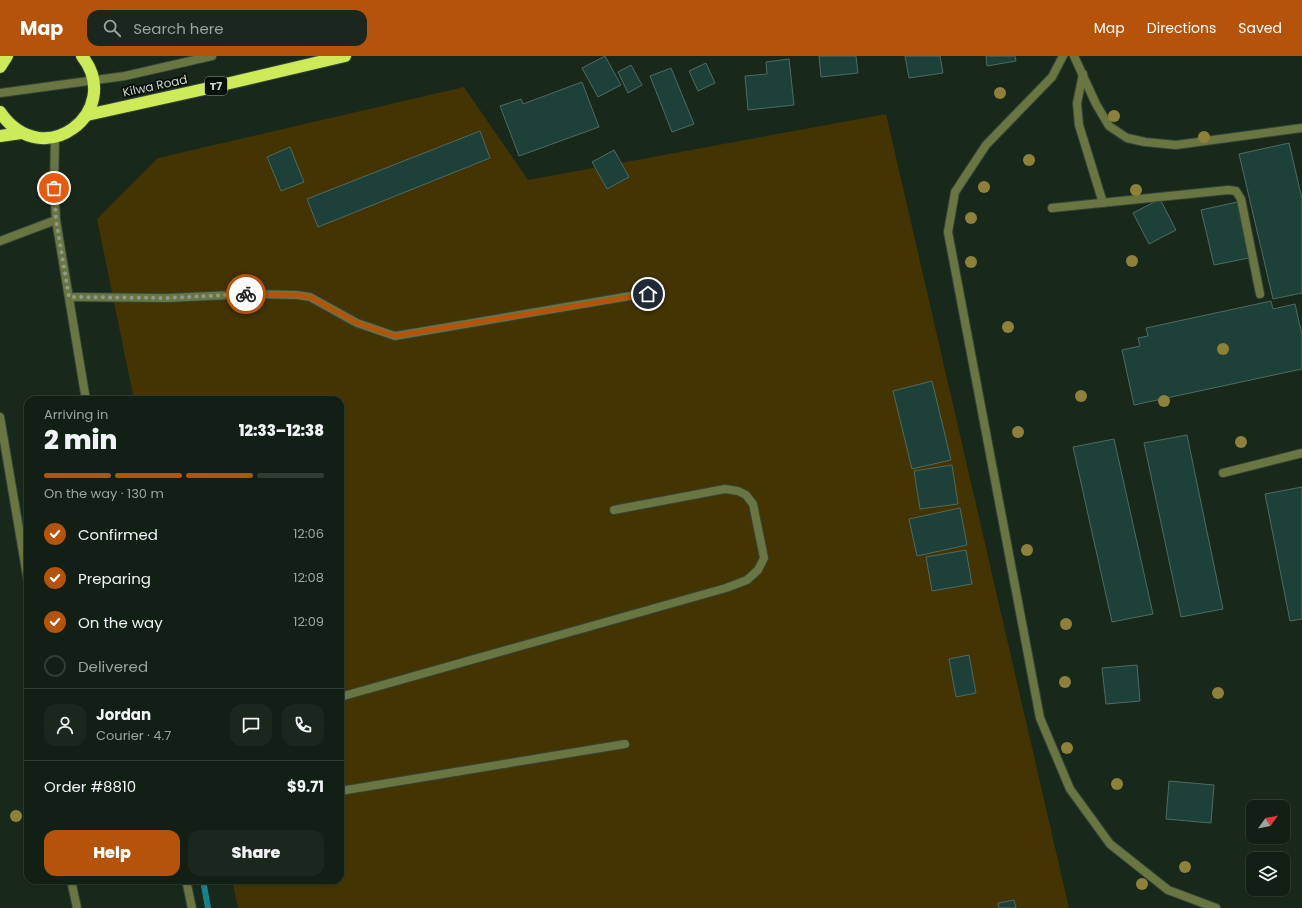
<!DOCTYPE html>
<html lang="en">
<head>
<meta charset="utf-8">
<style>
  :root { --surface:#121f14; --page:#1b271d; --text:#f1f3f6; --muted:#9ca2a0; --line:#313d34; --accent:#b45309 }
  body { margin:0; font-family:Poppins,sans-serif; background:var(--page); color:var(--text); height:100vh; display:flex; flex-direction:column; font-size:15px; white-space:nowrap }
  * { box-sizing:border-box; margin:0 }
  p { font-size:13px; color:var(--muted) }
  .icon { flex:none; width:22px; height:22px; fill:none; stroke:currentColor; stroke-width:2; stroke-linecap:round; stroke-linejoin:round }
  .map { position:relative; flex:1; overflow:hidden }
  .side { position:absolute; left:24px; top:340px; width:320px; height:488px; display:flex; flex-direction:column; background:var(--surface); border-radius:12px; box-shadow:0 1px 3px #0004,0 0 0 1px var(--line) }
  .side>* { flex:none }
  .needle { width:26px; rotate:57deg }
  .fabs { position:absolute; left:1246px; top:744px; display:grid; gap:8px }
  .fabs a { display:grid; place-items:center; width:44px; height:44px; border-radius:8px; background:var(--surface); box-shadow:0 1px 3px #0004,0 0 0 1px var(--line); font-size:20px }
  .pin { position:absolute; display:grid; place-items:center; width:34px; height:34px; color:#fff; margin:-17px; border:2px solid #fff; border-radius:50%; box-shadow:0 1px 4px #0007 }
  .courier { position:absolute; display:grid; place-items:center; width:40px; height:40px; margin:-20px; border:3px solid #b45309; border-radius:50%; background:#fff; color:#222; box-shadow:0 1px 5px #0007 }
  .head em { font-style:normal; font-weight:800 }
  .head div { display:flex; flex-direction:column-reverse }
  .head { display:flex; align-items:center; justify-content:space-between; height:68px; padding:0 20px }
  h1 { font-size:26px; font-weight:800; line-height:30px }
  .bar { display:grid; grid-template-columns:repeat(4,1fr); gap:6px 4px; align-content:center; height:48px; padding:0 20px }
  .bar i { height:5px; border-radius:3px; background:var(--line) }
  .bar .on { background:var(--accent) }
  .bar p { grid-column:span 4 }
  .line { display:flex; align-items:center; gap:10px; padding:0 20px; border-top:1px solid var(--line) }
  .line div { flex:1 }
  .round { display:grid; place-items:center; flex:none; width:42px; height:42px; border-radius:12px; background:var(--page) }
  ol { padding:0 20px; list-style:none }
  li { display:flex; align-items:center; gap:12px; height:44px }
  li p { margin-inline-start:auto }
  li .icon { padding:4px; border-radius:50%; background:var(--accent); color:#fff; stroke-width:4 }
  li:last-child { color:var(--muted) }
  li i { width:22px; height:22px; border:2px solid var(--line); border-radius:50% }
  .button { display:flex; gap:8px; margin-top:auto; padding:8px 20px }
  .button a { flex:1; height:46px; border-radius:12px; background:var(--accent); color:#fff; font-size:16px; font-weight:800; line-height:46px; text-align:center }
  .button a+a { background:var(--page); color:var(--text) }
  header { display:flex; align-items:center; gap:24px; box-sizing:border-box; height:56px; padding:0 20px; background:var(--accent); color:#fff }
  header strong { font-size:19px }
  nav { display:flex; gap:22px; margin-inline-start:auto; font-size:14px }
  .search { width:280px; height:36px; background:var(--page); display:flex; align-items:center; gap:10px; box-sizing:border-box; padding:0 14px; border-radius:12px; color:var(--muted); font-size:15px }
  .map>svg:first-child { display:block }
</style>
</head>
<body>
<header>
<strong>Map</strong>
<div class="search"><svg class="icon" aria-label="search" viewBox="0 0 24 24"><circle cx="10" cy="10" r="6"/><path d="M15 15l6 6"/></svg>Search here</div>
<nav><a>Map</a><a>Directions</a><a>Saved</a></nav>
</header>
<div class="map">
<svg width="1302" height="852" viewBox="0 0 1302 852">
  <rect width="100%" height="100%" fill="#18291b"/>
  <polygon fill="#433401" points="464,31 528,124 886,58 1069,852 238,852 232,824 340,824 340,344 134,344 97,163 158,102"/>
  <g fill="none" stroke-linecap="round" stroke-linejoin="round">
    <polyline stroke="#16828b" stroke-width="6" points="203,824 208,852"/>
  </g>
  <g fill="#1d4139" stroke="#4e6a62">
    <polygon points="605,0 621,29 598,41 582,12"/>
    <polygon points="819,0 856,0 858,17 821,21"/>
    <polygon points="905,0 940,0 943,17 909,22"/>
    <polygon points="986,0 1015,0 1016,5 987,10"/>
    <polygon points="789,3 794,49 748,54 745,20 767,18 766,6"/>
    <polygon points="706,7 715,27 698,35 689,15"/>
    <polygon points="631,9 642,29 628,37 618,16"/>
    <polygon points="671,12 694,68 672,76 650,20"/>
    <polygon points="582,26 599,71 519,100 500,50 521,43 523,48"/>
    <polygon points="480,75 490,102 318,171 307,143"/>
    <polygon points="1289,87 1302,143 1302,237 1273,243 1239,98"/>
    <polygon points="290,91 304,126 281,135 267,101"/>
    <polygon points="614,94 629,121 607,133 592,106"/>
    <polygon points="1160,143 1176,174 1149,188 1133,157"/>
    <polygon points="1237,146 1249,202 1214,209 1201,154"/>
    <polygon points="1271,245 1273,253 1295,248 1302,279 1302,313 1134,349 1122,294 1140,290 1138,282 1148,280 1146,272"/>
    <polygon points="932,325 951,404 912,413 893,335"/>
    <polygon points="1187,379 1223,553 1181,561 1144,387"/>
    <polygon points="1114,383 1153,558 1112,566 1073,391"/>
    <polygon points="952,409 958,448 920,453 914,415"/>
    <polygon points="1302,431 1302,563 1290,565 1265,438"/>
    <polygon points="960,452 967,489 917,500 909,463"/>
    <polygon points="966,494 972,528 932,535 926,501"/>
    <polygon points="969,599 976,637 956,641 949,603"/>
    <polygon points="1137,609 1140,645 1106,648 1102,612"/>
    <polygon points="1169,725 1214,729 1211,767 1166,763"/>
    <polygon points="1014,844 1016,852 999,852 998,847"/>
  </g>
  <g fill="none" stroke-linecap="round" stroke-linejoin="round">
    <defs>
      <g id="lane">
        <polyline points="1083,18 1077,47 1079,69 1103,147"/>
        <polyline points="0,37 125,20 212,0"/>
        <polyline points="55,82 54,131 56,164 86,344"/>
        <polyline points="1052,152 1228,134 1236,135 1241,143 1260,238"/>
        <polyline points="0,185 56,164"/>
        <polyline points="69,241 167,242 252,238 297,239 310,241 357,267 395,280 648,237"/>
        <polyline points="0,361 28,526"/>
        <polyline points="1223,417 1302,397"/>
        <polyline points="340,641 726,532 747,524 758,514 764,502 753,448 746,439 738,435 725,433 614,454"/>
        <polyline points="340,735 625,688"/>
        <polyline points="71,824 77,852"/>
        <polyline points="186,824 192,852"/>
      </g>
      <g id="street">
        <polyline points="1063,0 1052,21 986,89 955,136 948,176 1040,662 1070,733 1110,788 1168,834 1216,852"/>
        <polyline points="1074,0 1096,48 1109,70 1127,82 1145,86 1176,89 1302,72"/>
      </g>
      <g id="highway">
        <polyline points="0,11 7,0"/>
        <path d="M 0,56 C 43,119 125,55 82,0"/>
        <polyline points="87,59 209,32 345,0"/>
        <polyline points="0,80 21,77"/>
      </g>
    </defs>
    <use href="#lane" stroke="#354538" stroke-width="10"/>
    <use href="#street" stroke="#354538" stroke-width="10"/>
    <use href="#highway" stroke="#354538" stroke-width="14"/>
    <use href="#lane" stroke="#6a7641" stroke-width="8"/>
    <use href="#street" stroke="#6a7641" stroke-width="8"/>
    <use href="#highway" stroke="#cdea58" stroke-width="12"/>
  </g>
  <g fill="#8e8139">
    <circle cx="1000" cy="37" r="6"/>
    <circle cx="1114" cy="60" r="6"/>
    <circle cx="1204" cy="81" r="6"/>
    <circle cx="1029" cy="104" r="6"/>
    <circle cx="984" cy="131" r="6"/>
    <circle cx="1136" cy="134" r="6"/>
    <circle cx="971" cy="162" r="6"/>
    <circle cx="1132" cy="205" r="6"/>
    <circle cx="971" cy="206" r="6"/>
    <circle cx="1008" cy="271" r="6"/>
    <circle cx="1223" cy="293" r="6"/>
    <circle cx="1081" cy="340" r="6"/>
    <circle cx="1164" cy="345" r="6"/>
    <circle cx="1018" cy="376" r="6"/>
    <circle cx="1241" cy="386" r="6"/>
    <circle cx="1027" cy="494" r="6"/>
    <circle cx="1066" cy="568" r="6"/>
    <circle cx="1065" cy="626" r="6"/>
    <circle cx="1218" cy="637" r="6"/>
    <circle cx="1067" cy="692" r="6"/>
    <circle cx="1117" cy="728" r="6"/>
    <circle cx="16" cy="760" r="6"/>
    <circle cx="1185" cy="811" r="6"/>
    <circle cx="1142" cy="828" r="6"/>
  </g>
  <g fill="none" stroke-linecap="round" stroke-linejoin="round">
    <polyline stroke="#8e9a8f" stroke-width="4" stroke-dasharray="0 7.2" points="54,132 56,164 69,241 167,242 246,238"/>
    <polyline stroke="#b45309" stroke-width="5" points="246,238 297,239 310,241 357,267 395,280 648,238"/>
  </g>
  <g text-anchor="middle" stroke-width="3.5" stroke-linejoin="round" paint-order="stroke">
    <rect fill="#081009" stroke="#929b93" stroke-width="1" x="205" y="21" width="22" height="18" rx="3"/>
    <g font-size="11" font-weight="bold" fill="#cdd7ce">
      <text x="216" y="34">T7</text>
    </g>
    <g font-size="12" fill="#cdd7ce" stroke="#081009">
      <text transform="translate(155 30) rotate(-12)" y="4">Kilwa Road</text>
    </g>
  </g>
</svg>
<div class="fabs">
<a><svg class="needle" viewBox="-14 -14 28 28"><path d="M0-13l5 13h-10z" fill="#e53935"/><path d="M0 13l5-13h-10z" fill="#9ca2a0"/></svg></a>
<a><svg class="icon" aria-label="layers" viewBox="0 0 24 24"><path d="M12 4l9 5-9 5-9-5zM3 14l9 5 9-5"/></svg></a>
</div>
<div class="pin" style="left:54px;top:132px;background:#ea580c"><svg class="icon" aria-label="bag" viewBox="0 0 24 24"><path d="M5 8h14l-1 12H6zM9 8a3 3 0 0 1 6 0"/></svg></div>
<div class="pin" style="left:648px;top:238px;background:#1f2937"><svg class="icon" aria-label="home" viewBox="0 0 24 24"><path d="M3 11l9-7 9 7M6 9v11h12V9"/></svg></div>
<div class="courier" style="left:246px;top:238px"><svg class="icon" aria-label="bike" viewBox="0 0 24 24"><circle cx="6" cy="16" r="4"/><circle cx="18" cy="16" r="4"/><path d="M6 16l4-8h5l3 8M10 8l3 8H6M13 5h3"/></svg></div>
<section class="side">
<div class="head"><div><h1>2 min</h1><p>Arriving in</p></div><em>12:33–12:38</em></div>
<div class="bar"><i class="on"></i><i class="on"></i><i class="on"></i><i></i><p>On the way · 130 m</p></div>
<ol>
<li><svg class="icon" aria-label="check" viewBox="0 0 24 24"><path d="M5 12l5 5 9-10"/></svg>Confirmed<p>12:06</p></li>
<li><svg class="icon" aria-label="check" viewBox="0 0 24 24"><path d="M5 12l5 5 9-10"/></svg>Preparing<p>12:08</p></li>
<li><svg class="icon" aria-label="check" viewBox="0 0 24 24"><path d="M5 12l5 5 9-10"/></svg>On the way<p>12:09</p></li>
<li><i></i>Delivered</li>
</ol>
<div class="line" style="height:72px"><a class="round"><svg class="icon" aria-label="person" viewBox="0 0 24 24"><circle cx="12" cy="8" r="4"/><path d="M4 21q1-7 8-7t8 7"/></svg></a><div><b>Jordan</b><p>Courier · 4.7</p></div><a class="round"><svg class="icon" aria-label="chat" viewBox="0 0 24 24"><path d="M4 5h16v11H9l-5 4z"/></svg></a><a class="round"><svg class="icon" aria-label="phone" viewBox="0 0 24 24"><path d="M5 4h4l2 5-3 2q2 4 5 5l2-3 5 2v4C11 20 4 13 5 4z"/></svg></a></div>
<div class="line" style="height:52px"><div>Order #8810</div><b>$9.71</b></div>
<div class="button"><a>Help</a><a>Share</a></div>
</section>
</div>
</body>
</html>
